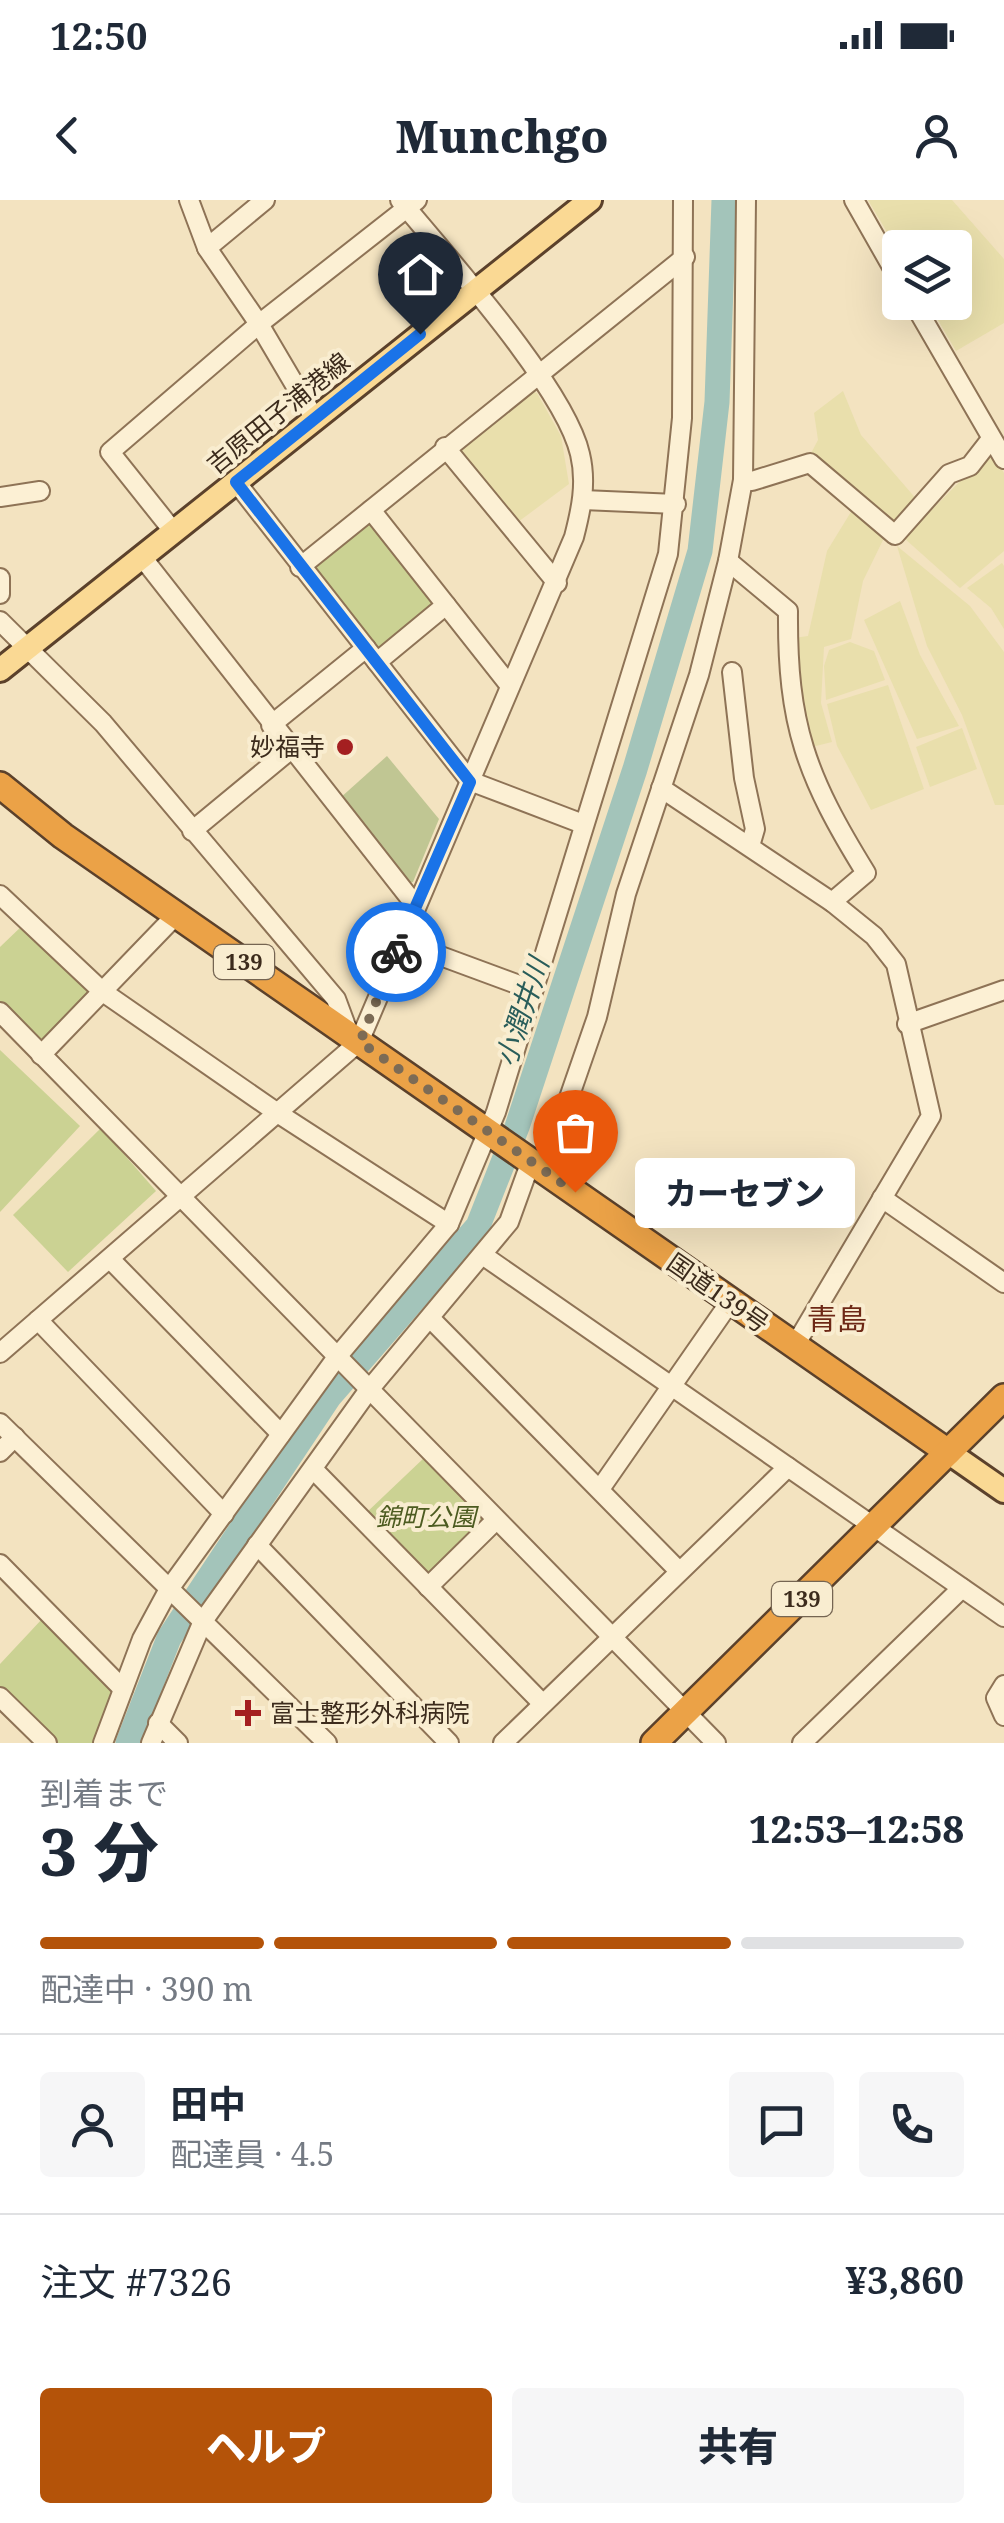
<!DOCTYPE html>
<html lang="ja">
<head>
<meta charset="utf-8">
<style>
  :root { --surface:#fff; --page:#f6f6f7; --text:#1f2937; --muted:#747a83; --line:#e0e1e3; --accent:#b45309 }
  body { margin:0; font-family:"Noto Serif","Noto Sans JP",serif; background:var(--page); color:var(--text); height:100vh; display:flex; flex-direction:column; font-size:38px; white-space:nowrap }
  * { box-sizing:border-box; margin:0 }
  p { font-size:32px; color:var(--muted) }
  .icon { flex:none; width:55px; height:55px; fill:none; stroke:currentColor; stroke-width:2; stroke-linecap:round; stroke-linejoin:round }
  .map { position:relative; height:1543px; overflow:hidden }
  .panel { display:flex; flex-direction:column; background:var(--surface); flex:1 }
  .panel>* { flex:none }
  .controls { position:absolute; left:882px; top:30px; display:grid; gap:20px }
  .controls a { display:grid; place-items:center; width:90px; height:90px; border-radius:10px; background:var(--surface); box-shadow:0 10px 40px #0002; font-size:50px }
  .pin { position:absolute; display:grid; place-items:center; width:85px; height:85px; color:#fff; margin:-102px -42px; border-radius:50% 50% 50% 0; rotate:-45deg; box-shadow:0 0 10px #0007 }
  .pin .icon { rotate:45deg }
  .courier { position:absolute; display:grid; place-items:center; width:100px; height:100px; margin:-50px; border:8px solid #1a73e8; border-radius:50%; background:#fff; color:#222; box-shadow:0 2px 12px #0007 }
  .bubble { position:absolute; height:70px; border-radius:10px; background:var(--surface); box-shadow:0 10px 40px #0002; font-size:32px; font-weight:800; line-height:70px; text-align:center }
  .overview em { font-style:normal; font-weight:800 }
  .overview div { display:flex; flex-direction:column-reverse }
  .overview { display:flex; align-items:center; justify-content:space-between; height:170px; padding:0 40px }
  h1 { font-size:65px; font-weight:800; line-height:75px }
  .bar { display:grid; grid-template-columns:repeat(4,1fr); gap:15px 10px; align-content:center; height:120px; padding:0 40px }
  .bar i { height:12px; border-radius:8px; background:var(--line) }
  .bar .on { background:var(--accent) }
  .bar p { grid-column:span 4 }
  .line { display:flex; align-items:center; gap:25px; padding:0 40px; border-top:2px solid var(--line) }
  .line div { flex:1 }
  .round { display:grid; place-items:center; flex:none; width:105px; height:105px; border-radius:10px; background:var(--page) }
  .button { display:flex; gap:20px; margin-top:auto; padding:20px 40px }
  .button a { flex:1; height:115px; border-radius:10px; background:var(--accent); color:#fff; font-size:40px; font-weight:800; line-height:115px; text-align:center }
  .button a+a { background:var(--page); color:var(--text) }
  .status { display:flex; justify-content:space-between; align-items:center; height:70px; padding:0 50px; background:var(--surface); direction:ltr }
  .status svg { height:28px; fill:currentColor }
  header { display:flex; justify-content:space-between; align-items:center; height:130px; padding:0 40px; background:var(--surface); font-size:45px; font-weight:800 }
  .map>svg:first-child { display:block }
</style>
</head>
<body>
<div class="status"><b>12:50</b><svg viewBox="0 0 49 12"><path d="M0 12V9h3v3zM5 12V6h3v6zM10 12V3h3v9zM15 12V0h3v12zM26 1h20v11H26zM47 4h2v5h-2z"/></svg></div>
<header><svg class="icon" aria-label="back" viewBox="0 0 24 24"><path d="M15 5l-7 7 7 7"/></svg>Munchgo<svg class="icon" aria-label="person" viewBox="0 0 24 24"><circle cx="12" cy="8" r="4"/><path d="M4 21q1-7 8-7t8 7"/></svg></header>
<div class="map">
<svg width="1004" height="1543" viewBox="0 0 1004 1543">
  <rect width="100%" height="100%" fill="#f3e3c0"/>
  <g fill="#e9dfac">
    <polygon points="868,0 952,0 1004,59 1004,123 956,151 928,103 955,102 955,48 900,48 900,54"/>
    <polygon points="528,190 537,193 561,236 569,284 518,322 459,249"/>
    <polygon points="843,191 861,235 918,301 895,331 809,257 818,240 814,213"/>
    <polygon points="990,251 1004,273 1004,351 960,388 904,338"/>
    <polygon points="854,307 884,338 863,381 851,439 824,447 821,503 832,542 812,547 794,492 794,438 808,436 827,351"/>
    <polygon points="897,346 970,406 1004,452 1004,605 995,605 962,515 927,446"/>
    <polygon points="1002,363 1004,366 1004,429 991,408 967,388"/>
    <polygon points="900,401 920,455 959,526 917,539 864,420"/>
    <polygon points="850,442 874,451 885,480 826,500 824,466 829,450"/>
    <polygon points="888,485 924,589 871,610 837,546 827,504"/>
    <polygon points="962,528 977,569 930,587 916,547"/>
  </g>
  <g fill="#cbd293">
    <polygon points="367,321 435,405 377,452 309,368"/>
    <polygon points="24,724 99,792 41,848 0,809 0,747"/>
    <polygon points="0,850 80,926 0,1012"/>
    <polygon points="101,928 156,991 68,1072 13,1015"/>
    <polygon points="425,1257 486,1319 426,1377 365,1314"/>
    <polygon points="43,1418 112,1488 95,1543 53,1543 0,1490 0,1464"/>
  </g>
  <polygon fill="#c0c693" points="387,556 439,619 413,682 404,684 339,599"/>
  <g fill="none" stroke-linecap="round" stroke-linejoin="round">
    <polyline stroke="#a3c4ba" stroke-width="25" points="128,1543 169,1438 329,1197 478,1026 517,927 635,569 700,351 717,202 724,0"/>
    <defs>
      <g id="minor">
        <polyline points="189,0 207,48"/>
        <polyline points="265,0 207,48 259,124 315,219"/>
        <polyline points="854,0 900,81"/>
        <polyline points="913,102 1004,259"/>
        <polyline points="445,247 557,383"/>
        <polyline points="743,280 752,281 810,263 895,335 949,274 970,266 991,239"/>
        <polyline points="236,282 470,581 583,624"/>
        <polyline points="0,297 40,291"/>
        <polyline points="583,300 676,304"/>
        <polyline points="371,310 510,486"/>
        <polyline points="173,331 110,252 259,124 417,0"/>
        <polyline points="142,357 416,706"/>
        <path d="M 728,361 L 788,411 C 787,525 806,576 866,673 L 832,702"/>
        <polyline points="300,367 685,57"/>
        <polyline points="0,378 0,394"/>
        <polyline points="0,421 103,523 336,799 349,834"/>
        <polyline points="377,462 446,405"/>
        <polyline points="732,472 744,578 755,629 750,646"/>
        <polyline points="271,525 366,448"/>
        <polyline points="661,588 832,702 874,736 896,764 931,916 794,1147"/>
        <polyline points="192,631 290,550"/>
        <polyline points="0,695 103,792 279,914 449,1024"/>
        <polyline points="400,741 530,789"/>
        <polyline points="0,812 716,1543"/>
        <polyline points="907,824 1004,790"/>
        <polyline points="41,855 176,715"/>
        <polyline points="544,970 597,817 626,694 699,475 728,361 743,280 746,0"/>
        <polyline points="882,998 1004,1083"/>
        <polyline points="484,1056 1004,1417"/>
        <polyline points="111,1060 281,1234"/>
        <polyline points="430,1118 679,1371"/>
        <polyline points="38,1120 224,1314"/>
        <path d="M 0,1153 L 359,842 L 574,337 C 581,310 587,283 580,254 C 565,188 447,57 400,0"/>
        <polyline points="0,1223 327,1543"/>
        <polyline points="0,1252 15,1237"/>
        <polyline points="313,1269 542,1503"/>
        <polyline points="600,1289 730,1102"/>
        <polyline points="257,1345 449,1543"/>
        <polyline points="0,1364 123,1489"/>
        <polyline points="428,1387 496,1320"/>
        <polyline points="1004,1485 996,1498 1004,1516"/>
        <polyline points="0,1497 47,1543"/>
        <polyline points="158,1523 178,1543"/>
        <polyline points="103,1543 142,1439 169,1389 337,1157 449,1024 496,912 668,354 682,218 683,0"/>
        <polyline points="151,1543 203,1421 368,1191 509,1022 531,961"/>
        <polyline points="503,1543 788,1267"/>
        <polyline points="802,1543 962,1388"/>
      </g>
      <g id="major">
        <polyline points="0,470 590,0"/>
        <polyline points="948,1252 1004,1291"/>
      </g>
      <g id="highway">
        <polyline points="0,585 63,636 948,1252"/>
        <polyline points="654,1543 1004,1197"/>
      </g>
    </defs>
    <use href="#minor" stroke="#8e7356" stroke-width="22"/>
    <use href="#major" stroke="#5b412b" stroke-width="28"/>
    <use href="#highway" stroke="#5b412b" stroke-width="30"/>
    <use href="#minor" stroke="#fcf0d4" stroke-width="18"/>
    <use href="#major" stroke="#fad994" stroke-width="22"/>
    <use href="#highway" stroke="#eba247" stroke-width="25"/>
  </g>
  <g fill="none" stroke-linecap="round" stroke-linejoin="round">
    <polyline stroke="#7c6b55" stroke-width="10" stroke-dasharray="0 18" points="396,752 360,842 575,992"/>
    <polyline stroke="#1a73e8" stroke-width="12" points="396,752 470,582 236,282 420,134"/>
  </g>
  <g fill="#a41f21" stroke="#f9edd0" stroke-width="4">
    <circle cx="345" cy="547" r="10"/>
    <path d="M243 1498h10v10h10v10h-10v10h-10v-10h-10v-10h10z"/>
  </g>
  <g text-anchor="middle" stroke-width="8" stroke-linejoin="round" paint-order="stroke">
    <g fill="#f9edd0" stroke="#756552" stroke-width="2.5">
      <rect x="214" y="745" width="60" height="34" rx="8"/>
      <rect x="772" y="1382" width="60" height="34" rx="8"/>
    </g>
    <g font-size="22" font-weight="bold" fill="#3c2b1c">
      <text x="244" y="770">139</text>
      <text x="802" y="1407">139</text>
    </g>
    <g font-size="25" fill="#3c2b1c" stroke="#f9edd0">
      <text transform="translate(278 213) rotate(-39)" y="9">吉原田子浦港線</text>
      <text transform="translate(718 1093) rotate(35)" y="9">国道139号</text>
    </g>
    <g font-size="25" fill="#3c2b1c" stroke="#f9edd0" text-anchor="end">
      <text x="325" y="556">妙福寺</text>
      <text x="270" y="1522" text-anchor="start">富士整形外科病院</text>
    </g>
    <g font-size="25" font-style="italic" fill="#4c5b20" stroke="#f9edd0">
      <text x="426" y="1326">錦町公園</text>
    </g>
    <g font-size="28" font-style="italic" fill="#295d5a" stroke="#f9edd0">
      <text transform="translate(522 812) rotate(-72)" y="10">小潤井川</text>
    </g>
    <g font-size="30" fill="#6d2816" stroke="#f9edd0">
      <text x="837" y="1130">青島</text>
    </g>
  </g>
</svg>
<div class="controls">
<a><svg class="icon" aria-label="layers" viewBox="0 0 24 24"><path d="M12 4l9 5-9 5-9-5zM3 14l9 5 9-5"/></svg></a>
</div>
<div class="pin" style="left:575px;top:992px;background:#ea580c"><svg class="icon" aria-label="bag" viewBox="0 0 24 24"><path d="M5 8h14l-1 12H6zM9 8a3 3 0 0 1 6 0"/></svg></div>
<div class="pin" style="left:420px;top:134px;background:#1f2937"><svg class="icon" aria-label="home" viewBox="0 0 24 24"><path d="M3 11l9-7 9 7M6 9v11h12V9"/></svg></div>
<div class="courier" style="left:396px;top:752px"><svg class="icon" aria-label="bike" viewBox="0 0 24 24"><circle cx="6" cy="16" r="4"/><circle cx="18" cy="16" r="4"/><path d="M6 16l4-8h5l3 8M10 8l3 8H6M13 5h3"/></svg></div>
<div class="bubble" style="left:635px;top:958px;width:220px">カーセブン</div>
</div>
<section class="panel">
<div class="overview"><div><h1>3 分</h1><p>到着まで</p></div><em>12:53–12:58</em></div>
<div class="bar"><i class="on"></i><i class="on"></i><i class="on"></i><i></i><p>配達中 · 390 m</p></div>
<div class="line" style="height:180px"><a class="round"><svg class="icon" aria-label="person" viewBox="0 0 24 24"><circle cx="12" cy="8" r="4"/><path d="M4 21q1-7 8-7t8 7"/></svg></a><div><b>田中</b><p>配達員 · 4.5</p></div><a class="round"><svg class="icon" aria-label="chat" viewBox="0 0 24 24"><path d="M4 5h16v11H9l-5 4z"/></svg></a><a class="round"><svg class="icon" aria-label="phone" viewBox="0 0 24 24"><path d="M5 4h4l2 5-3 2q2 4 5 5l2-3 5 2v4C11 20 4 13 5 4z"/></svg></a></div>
<div class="line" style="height:130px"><div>注文 #7326</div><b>¥3,860</b></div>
<div class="button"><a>ヘルプ</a><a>共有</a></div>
</section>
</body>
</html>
